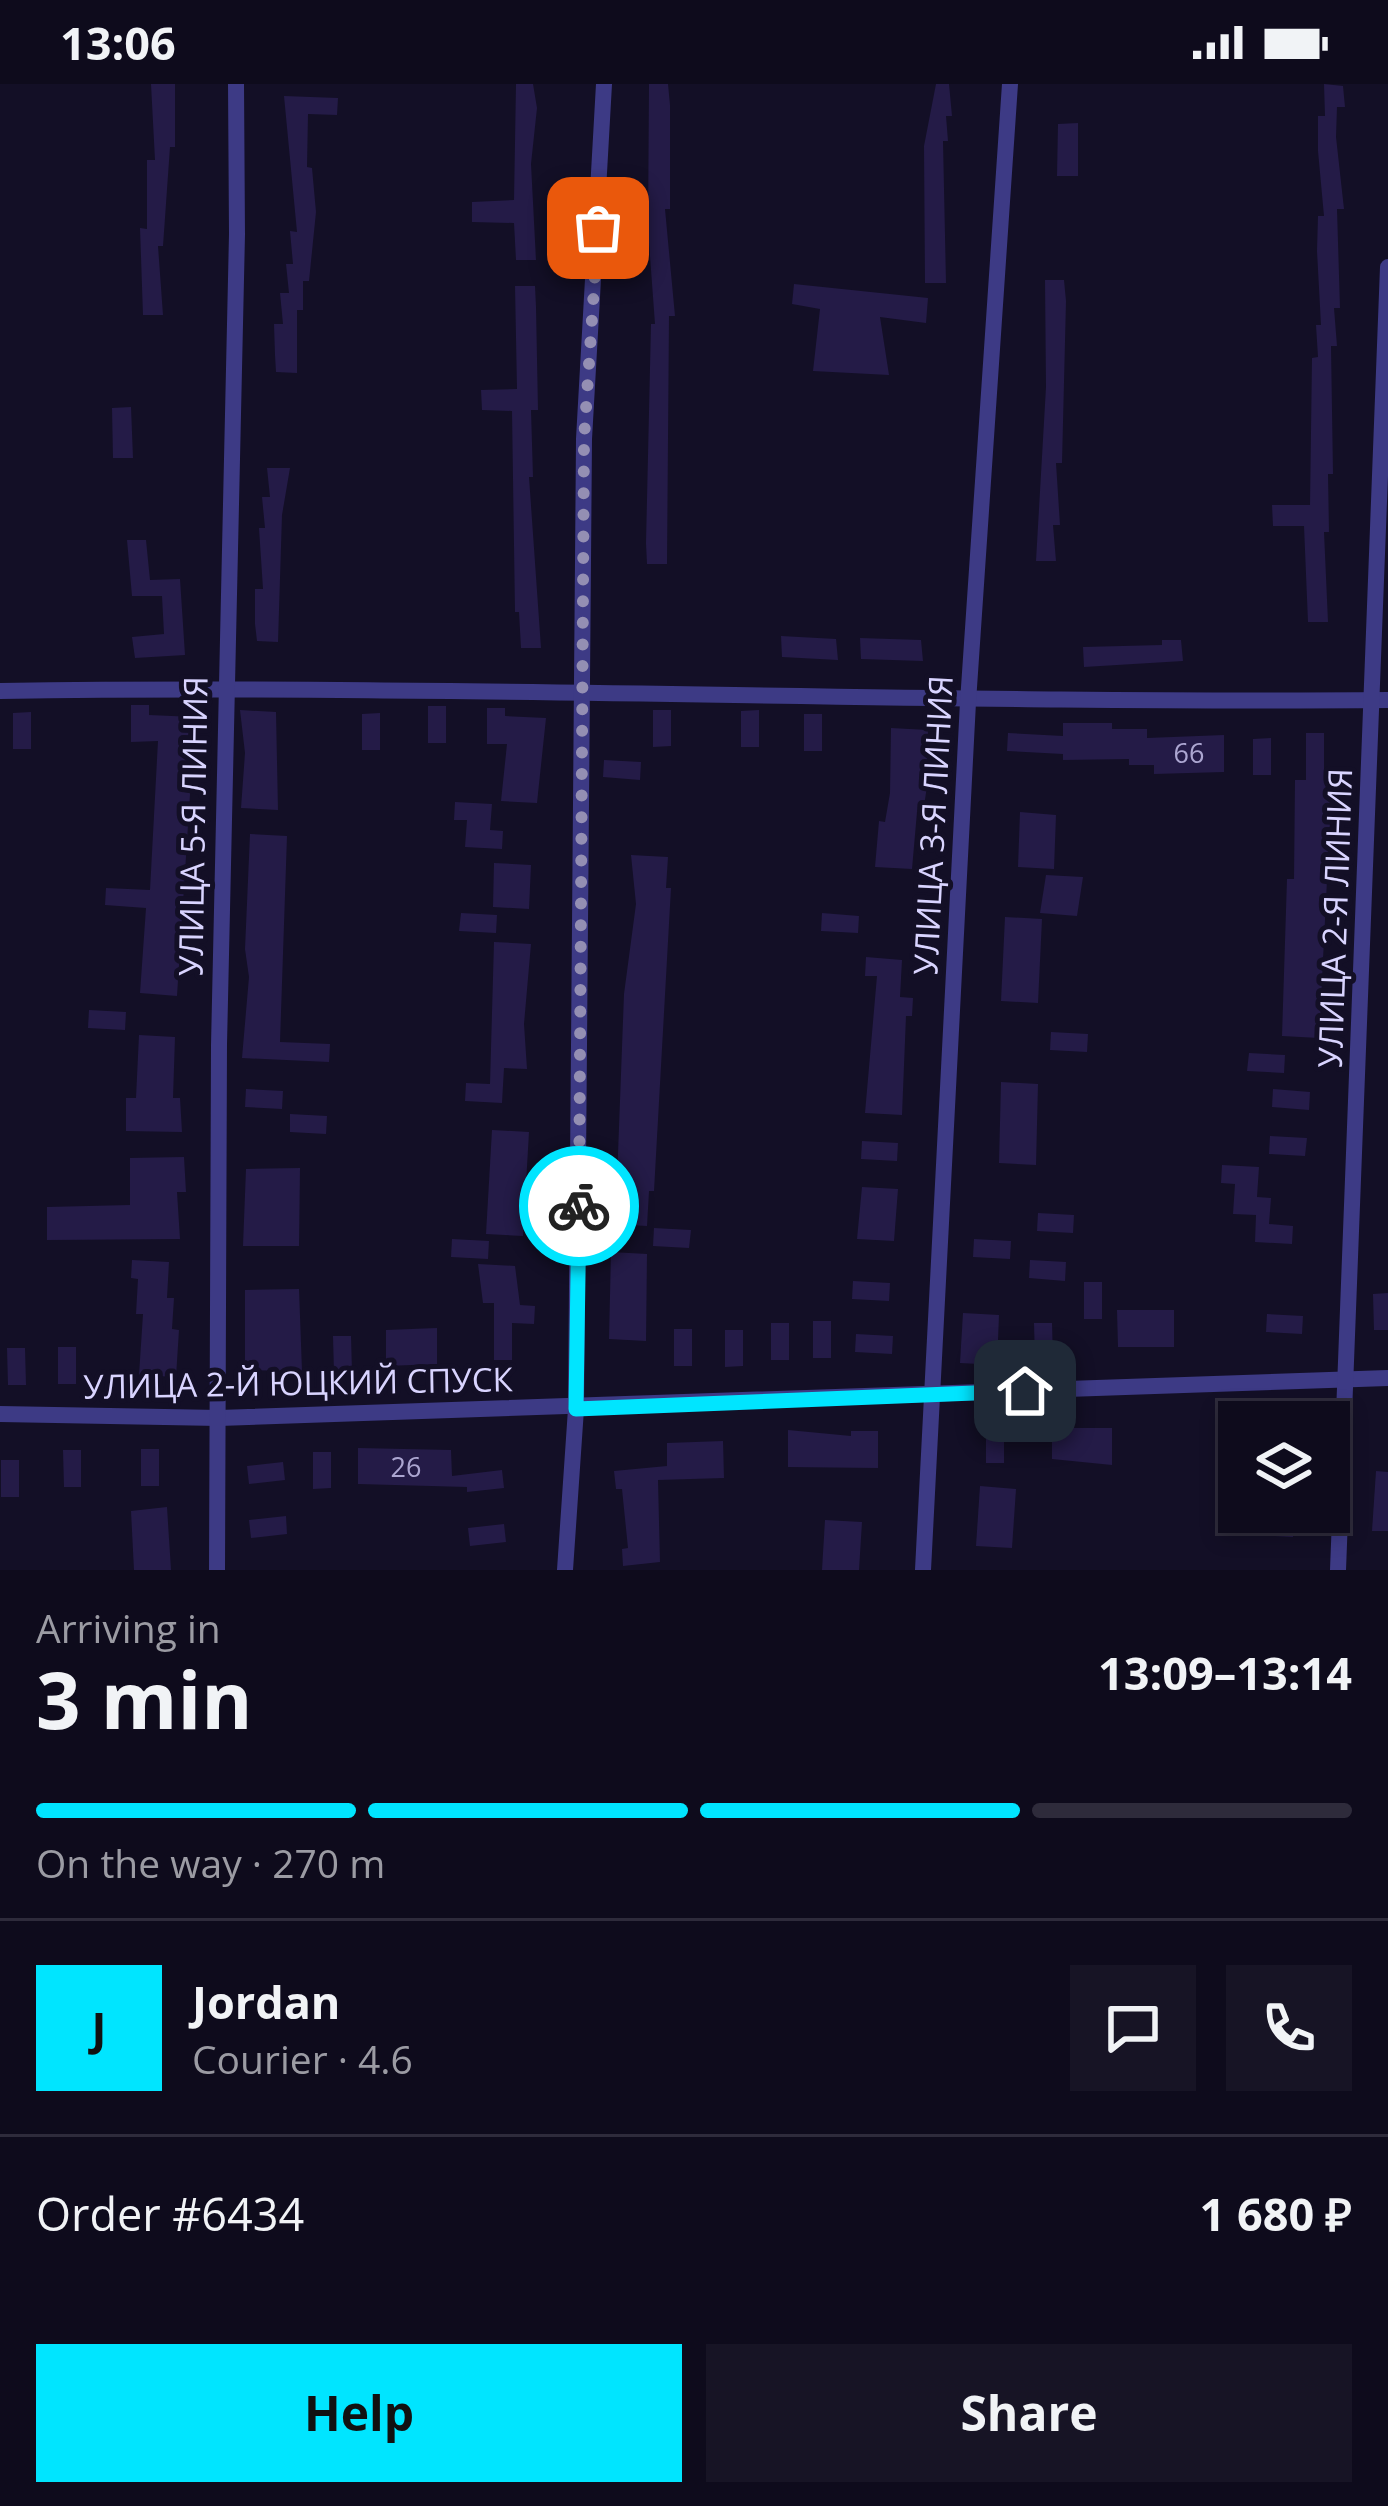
<!DOCTYPE html>
<html lang="en">
<head>
<meta charset="utf-8">
<style>
  :root { --surface:#0e0b1c; --page:#171425; --text:#f1f3f6; --muted:#9b9ba3; --line:#2e2b3b; --accent:#00e5ff }
  body { margin:0; font-family:"Open Sans",sans-serif; background:var(--page); color:var(--text); height:100vh; display:flex; flex-direction:column; font-size:45px; white-space:nowrap }
  * { box-sizing:border-box; margin:0 }
  p { font-size:39px; color:var(--muted) }
  .icon { flex:none; width:66px; height:66px; fill:none; stroke:currentColor; stroke-width:2; stroke-linecap:round; stroke-linejoin:round }
  .map { position:relative; height:1486px; overflow:hidden }
  .drawer { display:flex; flex-direction:column; background:var(--surface); flex:1 }
  .drawer>* { flex:none }
  .controls { position:absolute; left:1218px; top:1317px; display:grid; gap:24px }
  .controls a { display:grid; place-items:center; width:132px; height:132px; border-radius:0px; background:var(--surface); box-shadow:0 6px 18px #0003,0 0 0 3px var(--line); font-size:60px }
  .pin { position:absolute; display:grid; place-items:center; width:102px; height:102px; color:#fff; margin:-51px; border-radius:24px; box-shadow:0 6px 18px #0006 }
  .courier { position:absolute; display:grid; place-items:center; width:120px; height:120px; margin:-60px; border:9px solid #00e5ff; border-radius:50%; background:#fff; color:#222; box-shadow:0 3px 15px #0007 }
  .summary em { font-style:normal; font-weight:700 }
  .summary div { display:flex; flex-direction:column-reverse }
  .summary { display:flex; align-items:center; justify-content:space-between; height:204px; padding:0 36px }
  h1 { font-size:78px; font-weight:700; line-height:90px }
  .bar { display:grid; grid-template-columns:repeat(4,1fr); gap:18px 12px; align-content:center; height:144px; padding:0 36px }
  .bar i { height:15px; border-radius:9px; background:var(--line) }
  .bar .current { background:var(--accent) }
  .bar p { grid-column:span 4 }
  .line { display:flex; align-items:center; gap:30px; padding:0 36px; border-top:3px solid var(--line) }
  .line div { flex:1 }
  .round { display:grid; place-items:center; flex:none; width:126px; height:126px; border-radius:0px; background:var(--page) }
  .cta { display:flex; gap:24px; margin-top:auto; padding:24px 36px }
  .cta a { flex:1; height:138px; border-radius:0px; background:var(--accent); color:#111; font-size:48px; font-weight:700; line-height:138px; text-align:center }
  .cta a+a { background:var(--page); color:var(--text) }
  .status { display:flex; justify-content:space-between; align-items:center; height:84px; padding:0 60px; background:var(--surface); direction:ltr }
  .status svg { height:33px; fill:currentColor }
  .map>svg:first-child { display:block }
</style>
</head>
<body>
<div class="status"><b>13:06</b><svg viewBox="0 0 49 12"><path d="M0 12V9h3v3zM5 12V6h3v6zM10 12V3h3v9zM15 12V0h3v12zM26 1h20v11H26zM47 4h2v5h-2z"/></svg></div>
<div class="map">
<svg width="1388" height="1486" viewBox="0 0 1388 1486">
  <rect width="100%" height="100%" fill="#130f26"/>
  <g fill="#241b47">
    <polygon points="151,0 175,0 175,63 170,63 163,162 158,162 163,231 143,231 140,144 147,145 147,76 155,76"/>
    <polygon points="516,0 533,0 537,24 531,80 536,176 516,176 514,139 472,138 472,118 514,116"/>
    <polygon points="649,0 668,0 670,21 670,125 665,125 675,232 669,232 667,480 647,480 646,459 651,240 655,240 648,145"/>
    <polygon points="936,0 949,0 952,32 946,32 948,57 943,57 946,199 925,199 924,62"/>
    <polygon points="1324,0 1343,2 1345,23 1337,23 1336,53 1344,125 1337,125 1340,224 1334,224 1337,262 1331,262 1333,390 1328,390 1329,448 1324,448 1328,538 1308,538 1304,442 1273,442 1272,421 1310,421 1312,274 1318,273 1316,241 1321,241 1317,167 1318,132 1324,132 1318,67 1318,32 1325,32"/>
    <polygon points="284,12 338,14 337,31 308,30 307,83 312,84 316,128 309,197 303,197 303,226 297,226 297,289 276,288 275,271 274,240 283,240 280,209 289,209 286,180 293,180 290,147 297,148"/>
    <polygon points="1078,39 1078,92 1057,92 1058,40"/>
    <polygon points="1045,196 1064,196 1066,217 1062,379 1056,379 1060,441 1053,441 1056,477 1036,477 1046,303"/>
    <polygon points="794,200 928,214 926,239 880,233 889,291 813,287 820,225 792,220"/>
    <polygon points="515,202 535,202 536,223 538,326 531,326 533,393 529,393 541,564 521,564 519,528 515,528 512,327 482,326 481,306 517,305"/>
    <polygon points="131,323 133,374 113,374 112,324"/>
    <polygon points="267,384 290,384 282,431 278,558 257,557 255,540 255,505 263,505 259,444 265,444 262,413 270,413"/>
    <polygon points="127,456 146,456 150,496 180,495 185,571 135,574 132,553 164,550 162,512 132,512"/>
    <polygon points="781,552 836,555 838,576 782,573"/>
    <polygon points="860,554 921,556 923,577 861,575"/>
    <polygon points="1162,556 1181,556 1183,577 1084,583 1083,563 1162,561"/>
    <polygon points="131,621 149,621 149,631 195,633 177,912 140,909 146,824 105,821 106,804 150,806 158,657 131,658"/>
    <rect x="428" y="622" width="18" height="37"/>
    <polygon points="487,624 505,624 505,632 546,634 537,719 501,717 507,660 487,660"/>
    <polygon points="240,626 276,628 278,726 241,724 245,669"/>
    <polygon points="653,626 671,626 671,662 653,663"/>
    <polygon points="759,626 759,663 741,663 741,627"/>
    <polygon points="31,628 31,665 13,665 13,629"/>
    <polygon points="380,629 380,666 362,666 362,630"/>
    <rect x="804" y="630" width="18" height="37"/>
    <polygon points="1063,639 1112,639 1112,645 1147,645 1147,654 1224,651 1224,688 1154,690 1154,681 1129,681 1129,675 1063,676 1063,670 1007,667 1008,649 1063,652"/>
    <polygon points="891,644 928,646 927,702 923,729 917,728 912,785 875,783 879,737 885,738 890,709"/>
    <polygon points="1306,649 1324,649 1324,698 1332,698 1319,954 1282,952 1287,795 1294,795 1295,696 1306,696"/>
    <polygon points="1271,654 1271,691 1253,691 1253,655"/>
    <polygon points="604,676 641,678 640,696 603,693"/>
    <polygon points="455,718 492,720 490,746 503,747 502,765 465,763 467,736 454,736"/>
    <polygon points="1020,728 1056,731 1054,785 1018,783"/>
    <polygon points="250,750 287,752 280,958 330,960 329,978 242,974 249,893 245,865"/>
    <polygon points="631,771 668,773 666,804 671,804 654,1107 649,1107 647,1142 610,1140 611,1122 616,1123 624,910 636,820"/>
    <polygon points="494,779 531,781 529,825 493,823"/>
    <polygon points="1046,791 1083,793 1077,832 1040,829"/>
    <polygon points="461,829 497,831 496,849 459,847"/>
    <polygon points="822,829 859,832 858,849 821,847"/>
    <polygon points="1005,833 1042,835 1038,919 1001,917"/>
    <polygon points="494,858 531,860 524,940 527,985 504,984 502,1019 465,1017 466,999 490,1000"/>
    <polygon points="866,873 902,876 900,913 913,914 912,932 906,932 902,1031 865,1029 877,892 865,892"/>
    <polygon points="89,926 126,928 125,946 88,944"/>
    <polygon points="1051,948 1088,950 1087,968 1050,966"/>
    <polygon points="139,951 175,953 173,1014 180,1014 182,1048 126,1047 126,1014 136,1014"/>
    <polygon points="1249,969 1285,971 1284,989 1247,987"/>
    <polygon points="1001,998 1038,1000 1036,1081 999,1079"/>
    <polygon points="246,1005 283,1007 282,1025 245,1023"/>
    <polygon points="1273,1005 1310,1008 1309,1026 1272,1023"/>
    <polygon points="290,1030 327,1032 326,1050 290,1048"/>
    <polygon points="492,1046 529,1048 523,1152 486,1150"/>
    <polygon points="1270,1052 1307,1054 1305,1072 1269,1070"/>
    <polygon points="862,1057 898,1059 897,1077 861,1075"/>
    <polygon points="184,1073 186,1108 177,1108 180,1155 47,1156 47,1123 130,1121 130,1074"/>
    <polygon points="1222,1081 1259,1083 1257,1113 1271,1114 1269,1140 1293,1142 1292,1160 1255,1158 1256,1131 1233,1130 1235,1100 1221,1099"/>
    <polygon points="300,1084 299,1162 243,1162 246,1085"/>
    <polygon points="862,1103 898,1105 894,1157 857,1155"/>
    <polygon points="1038,1129 1074,1131 1073,1149 1037,1147"/>
    <polygon points="654,1144 691,1146 689,1164 653,1162"/>
    <polygon points="452,1155 489,1157 488,1175 451,1173"/>
    <polygon points="974,1155 1011,1157 1010,1175 973,1173"/>
    <polygon points="611,1168 647,1170 646,1257 609,1255"/>
    <polygon points="132,1176 169,1178 167,1214 174,1214 172,1245 179,1246 176,1293 139,1291 143,1230 136,1230 138,1195 131,1194"/>
    <polygon points="1030,1176 1066,1178 1065,1197 1029,1194"/>
    <polygon points="478,1180 515,1182 520,1221 535,1222 534,1240 512,1239 512,1276 494,1276 494,1219 483,1219"/>
    <polygon points="853,1197 890,1199 889,1217 852,1215"/>
    <rect x="1084" y="1198" width="18" height="37"/>
    <polygon points="299,1205 302,1287 245,1286 245,1206"/>
    <polygon points="1388,1209 1388,1246 1374,1246 1373,1210"/>
    <polygon points="1117,1226 1174,1226 1174,1263 1118,1263"/>
    <polygon points="963,1229 999,1231 997,1281 960,1279"/>
    <polygon points="1267,1230 1303,1232 1302,1250 1266,1248"/>
    <rect x="813" y="1237" width="18" height="37"/>
    <rect x="771" y="1239" width="18" height="37"/>
    <polygon points="1034,1239 1052,1239 1053,1275 1035,1276"/>
    <polygon points="437,1244 437,1280 386,1282 386,1246"/>
    <rect x="674" y="1245" width="18" height="37"/>
    <polygon points="725,1246 743,1246 743,1282 725,1283"/>
    <polygon points="856,1250 893,1252 892,1270 855,1268"/>
    <polygon points="333,1252 351,1252 352,1288 334,1289"/>
    <rect x="58" y="1263" width="18" height="37"/>
    <polygon points="7,1264 25,1264 26,1301 8,1301"/>
    <polygon points="1052,1338 1070,1338 1070,1344 1112,1344 1112,1381 1052,1375"/>
    <rect x="986" y="1343" width="18" height="36"/>
    <polygon points="788,1346 851,1352 851,1347 878,1347 878,1384 788,1383"/>
    <polygon points="723,1357 724,1394 658,1396 660,1478 623,1482 622,1465 628,1464 622,1405 616,1405 614,1387 667,1382 667,1359"/>
    <polygon points="358,1364 451,1366 452,1392 502,1386 504,1404 467,1408 467,1403 358,1400"/>
    <rect x="141" y="1365" width="18" height="37"/>
    <polygon points="63,1366 81,1366 81,1403 64,1403"/>
    <polygon points="313,1368 331,1368 331,1404 313,1405"/>
    <rect x="1" y="1376" width="18" height="37"/>
    <polygon points="283,1378 285,1396 249,1400 247,1382"/>
    <polygon points="1376,1387 1388,1388 1388,1447 1372,1447"/>
    <polygon points="980,1402 1016,1405 1012,1464 976,1462"/>
    <polygon points="167,1423 171,1486 134,1486 131,1427"/>
    <polygon points="286,1432 287,1450 251,1454 249,1436"/>
    <polygon points="1258,1433 1294,1435 1293,1453 1257,1451"/>
    <polygon points="825,1436 862,1438 859,1486 822,1486"/>
    <polygon points="504,1440 506,1458 470,1462 468,1444"/>
  </g>
  <g fill="none" stroke-linecap="round" stroke-linejoin="round">
    <g stroke="#3d3a85" stroke-width="16">
      <path d="M 0,607 C 463,600 925,620 1388,616"/>
      <polyline points="0,1330 219,1334 1388,1294"/>
      <polyline points="217,1486 219,961 237,150 236,0"/>
      <polyline points="565,1486 576,1325 584,355 604,0"/>
      <polyline points="923,1486 968,618 1010,0"/>
      <polyline points="1338,1486 1388,183"/>
    </g>
  </g>
  <g fill="none" stroke-linecap="round" stroke-linejoin="round">
    <polyline stroke="#948fb3" stroke-width="12" stroke-dasharray="0 21.6" points="579,1122 584,355 598,144"/>
    <polyline stroke="#00e5ff" stroke-width="15" points="579,1122 576,1325 1025,1307"/>
  </g>
  <g text-anchor="middle" stroke-width="10" stroke-linejoin="round" paint-order="stroke">
    <g font-size="27" fill="#aca6d1">
      <text x="1189" y="679">66</text>
      <text x="406" y="1393">26</text>
    </g>
    <g font-size="33" fill="#d9d4ff" stroke="#130f26">
      <text transform="translate(933 741) rotate(-87)" y="12">УЛИЦА 3-Я ЛИНИЯ</text>
      <text transform="translate(193 742) rotate(-89)" y="12">УЛИЦА 5-Я ЛИНИЯ</text>
      <text transform="translate(1335 834) rotate(-88)" y="12">УЛИЦА 2-Я ЛИНИЯ</text>
      <text transform="translate(298 1299) rotate(-1)" y="12">УЛИЦА 2-Й ЮЦКИЙ СПУСК</text>
    </g>
  </g>
</svg>
<div class="controls">
<a><svg class="icon" aria-label="layers" viewBox="0 0 24 24"><path d="M12 4l9 5-9 5-9-5zM3 14l9 5 9-5"/></svg></a>
</div>
<div class="pin" style="left:598px;top:144px;background:#ea580c"><svg class="icon" aria-label="bag" viewBox="0 0 24 24"><path d="M5 8h14l-1 12H6zM9 8a3 3 0 0 1 6 0"/></svg></div>
<div class="pin" style="left:1025px;top:1307px;background:#1f2937"><svg class="icon" aria-label="home" viewBox="0 0 24 24"><path d="M3 11l9-7 9 7M6 9v11h12V9"/></svg></div>
<div class="courier" style="left:579px;top:1122px"><svg class="icon" aria-label="bike" viewBox="0 0 24 24"><circle cx="6" cy="16" r="4"/><circle cx="18" cy="16" r="4"/><path d="M6 16l4-8h5l3 8M10 8l3 8H6M13 5h3"/></svg></div>
</div>
<section class="drawer">
<div class="summary"><div><h1>3 min</h1><p>Arriving in</p></div><em>13:09–13:14</em></div>
<div class="bar"><i class="current"></i><i class="current"></i><i class="current"></i><i></i><p>On the way · 270 m</p></div>
<div class="line" style="height:216px"><b class="round" style="background:var(--accent);color:#111">J</b><div><b>Jordan</b><p>Courier · 4.6</p></div><a class="round"><svg class="icon" aria-label="chat" viewBox="0 0 24 24"><path d="M4 5h16v11H9l-5 4z"/></svg></a><a class="round"><svg class="icon" aria-label="phone" viewBox="0 0 24 24"><path d="M5 4h4l2 5-3 2q2 4 5 5l2-3 5 2v4C11 20 4 13 5 4z"/></svg></a></div>
<div class="line" style="height:156px"><div>Order #6434</div><b>1 680 ₽</b></div>
<div class="cta"><a>Help</a><a>Share</a></div>
</section>
</body>
</html>
